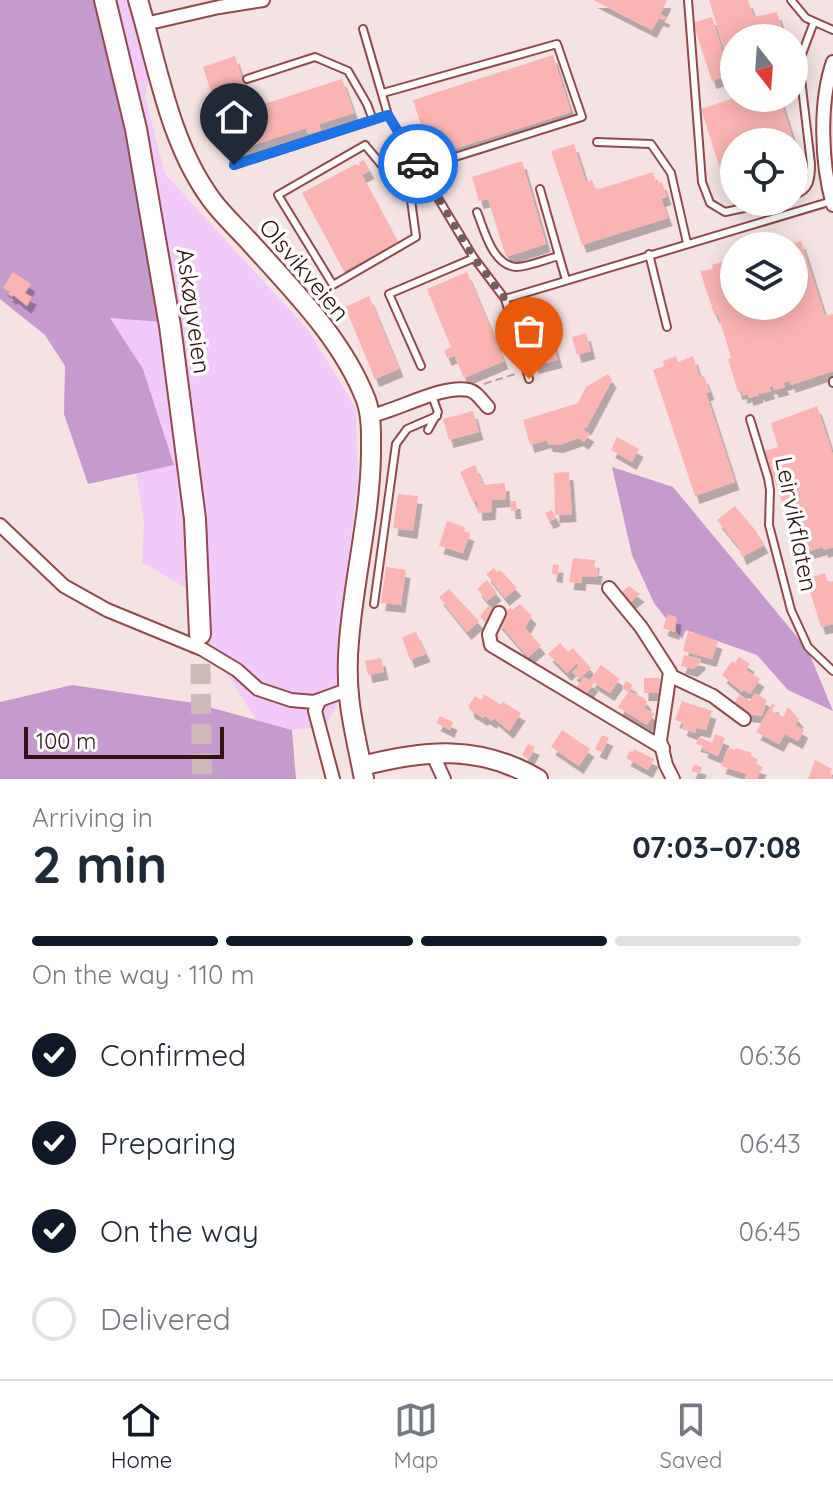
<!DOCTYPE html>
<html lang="en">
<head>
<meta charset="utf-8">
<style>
  :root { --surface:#fff; --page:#f6f6f7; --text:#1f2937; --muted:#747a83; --line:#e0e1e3; --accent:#111827 }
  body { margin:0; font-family:Quicksand,sans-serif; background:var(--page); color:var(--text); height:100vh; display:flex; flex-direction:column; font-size:30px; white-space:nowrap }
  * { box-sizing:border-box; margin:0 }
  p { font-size:26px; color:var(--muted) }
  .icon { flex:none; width:44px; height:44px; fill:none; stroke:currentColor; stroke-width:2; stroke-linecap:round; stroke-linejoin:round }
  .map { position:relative; height:779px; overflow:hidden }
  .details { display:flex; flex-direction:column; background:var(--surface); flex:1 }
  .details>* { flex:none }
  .needle { width:52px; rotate:163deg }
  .controls { position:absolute; left:720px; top:24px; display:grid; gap:16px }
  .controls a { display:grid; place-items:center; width:88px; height:88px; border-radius:50%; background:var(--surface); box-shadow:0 4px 20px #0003; font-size:40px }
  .scale { position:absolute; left:24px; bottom:20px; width:200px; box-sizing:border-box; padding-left:8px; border:4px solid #311313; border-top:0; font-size:22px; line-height:28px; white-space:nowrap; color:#311313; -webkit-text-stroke:6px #fff; paint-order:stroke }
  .pin { position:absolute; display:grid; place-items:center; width:68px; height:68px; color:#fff; margin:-82px -34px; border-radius:50% 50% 50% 0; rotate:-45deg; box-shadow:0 0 8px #0007 }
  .pin .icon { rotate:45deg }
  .courier { position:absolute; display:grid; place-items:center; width:80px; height:80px; margin:-40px; border:6px solid #1a73e8; border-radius:50%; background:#fff; color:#222; box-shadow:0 2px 10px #0007 }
  .head em { font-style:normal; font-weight:800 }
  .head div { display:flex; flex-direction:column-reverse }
  .head { display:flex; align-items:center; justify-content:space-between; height:136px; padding:0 32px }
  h1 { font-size:52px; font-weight:800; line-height:60px }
  .bar { display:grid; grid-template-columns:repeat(4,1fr); gap:12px 8px; align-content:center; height:96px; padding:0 32px }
  .bar i { height:10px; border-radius:6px; background:var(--line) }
  .bar .on { background:var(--accent) }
  .bar p { grid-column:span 4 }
  ol { padding:0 32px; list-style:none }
  li { display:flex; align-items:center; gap:24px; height:88px }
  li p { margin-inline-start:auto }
  li .icon { padding:8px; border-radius:50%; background:var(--accent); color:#fff; stroke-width:4 }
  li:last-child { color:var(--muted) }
  li i { width:44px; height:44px; border:4px solid var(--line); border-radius:50% }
  .tabs { display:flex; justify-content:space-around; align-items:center; height:112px; border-top:2px solid var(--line); background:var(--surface); font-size:22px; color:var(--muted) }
  .tabs a { display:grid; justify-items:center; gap:4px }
  .tabs .on { color:var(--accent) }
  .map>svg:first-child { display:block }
</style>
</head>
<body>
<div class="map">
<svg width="833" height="779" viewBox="0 0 833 779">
  <defs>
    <filter id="shadow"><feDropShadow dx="4.5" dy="8" stdDeviation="0" flood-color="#0004"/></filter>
  </defs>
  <rect width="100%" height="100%" fill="#f5e3e3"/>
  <polygon fill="#f1caf9" points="72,0 149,0 159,27 145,96 165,174 308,330 356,408 358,482 345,585 342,694 326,726 292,730 256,720 231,680 202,648 193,592 142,562 144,522 136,473 174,464 143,369 98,299"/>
  <g fill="#c59bcd">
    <polygon points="0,0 114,0 175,323 110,318 143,369 174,465 88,484 64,414 65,366 45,335 0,299"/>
    <polygon points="612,467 673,487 808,650 833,711 788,690 757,655 686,630 682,639 654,603 632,555"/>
    <polygon points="72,685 194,703 292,730 296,779 0,779 0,702"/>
  </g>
  <g fill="#fbb4b2" filter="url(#shadow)">
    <polygon points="593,0 665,0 667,1 660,14 666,17 664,20 659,18 652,30"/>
    <polygon points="709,0 748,0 754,17 777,12 785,38 734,38 733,77"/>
    <polygon points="712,17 730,75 712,81 693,23"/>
    <polygon points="553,55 571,112 431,156 413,100"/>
    <polygon points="235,56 252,108 342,79 354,113 319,124 321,130 308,134 306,128 226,154 216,125 216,121 220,120 203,67"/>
    <polygon points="734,98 780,98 794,142 734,142 734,199 730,200 701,109"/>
    <polygon points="574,144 586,182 592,180 596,190 653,172 656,183 662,182 667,197 661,199 668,218 582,245 551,151"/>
    <polygon points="794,145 802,168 794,170"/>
    <polygon points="364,160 370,171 362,175 398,242 344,271 302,193 356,164 358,166 360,165 359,162"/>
    <polygon points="522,161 546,244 506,257 488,199 479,201 472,177"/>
    <polygon points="801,241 825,316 833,314 833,371 791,385 790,381 783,383 785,387 774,390 773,386 769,387 771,391 761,394 758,391 759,395 749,398 748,394 743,396 742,391 738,392 728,359 731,358 730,354 718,315 715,316 711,306 714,303 711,304 700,271 713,269 712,265 722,262 723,266 730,264 728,259 734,257 734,306 794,306 794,246 788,245"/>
    <polygon points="13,272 31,284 25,293 32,297 27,306 13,295 12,297 8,294 10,292 3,288"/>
    <polygon points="467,272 504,361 464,378 454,355 447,358 444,350 451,347 427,289"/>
    <polygon points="369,296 399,369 375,379 345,307"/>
    <polygon points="586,333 591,351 577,355 572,337"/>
    <polygon points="553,342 558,360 534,366 529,348"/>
    <polygon points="676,356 678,362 693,356 700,377 704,376 710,392 706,393 735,482 695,496 653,370 664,366 663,361"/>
    <polygon points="608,374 612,380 587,427 582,429 590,434 584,442 579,438 559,445 548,444 547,440 530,445 523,420 578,403 586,387"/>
    <polygon points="817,406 833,455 833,547 824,550 823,547 799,554 765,451 778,447 771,423"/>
    <polygon points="473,411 479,432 449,440 443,419"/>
    <polygon points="617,437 639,449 632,462 611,450"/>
    <polygon points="475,465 483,485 505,483 506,499 492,500 491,512 478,513 477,501 473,502 460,472"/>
    <polygon points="569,472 572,514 555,515 554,473"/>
    <polygon points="398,494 418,496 413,531 393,528"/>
    <polygon points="510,501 516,501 517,511 511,511"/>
    <polygon points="735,506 756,531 764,545 742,557 738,546 717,520"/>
    <polygon points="552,510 556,518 549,521 545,513"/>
    <polygon points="447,521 465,527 464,531 470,533 463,553 439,546"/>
    <polygon points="573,558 595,560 594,568 598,568 597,577 582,576 581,583 569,582"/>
    <polygon points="553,564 559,565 558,575 552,574"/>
    <polygon points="386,567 406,570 401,605 381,603"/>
    <polygon points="494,568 497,572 500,570 517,588 505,598 486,574"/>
    <polygon points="825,573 828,583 833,581 833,624 821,627 806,579"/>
    <polygon points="487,580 497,593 487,601 477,589"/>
    <polygon points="629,586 640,594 628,604 619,594"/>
    <polygon points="449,589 479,621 467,632 439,597"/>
    <polygon points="520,604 532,616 525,628 541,646 528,657 497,621 510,608 512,610"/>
    <polygon points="489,605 494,610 487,625 480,616"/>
    <polygon points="668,614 677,617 675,632 663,628"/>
    <polygon points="688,631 718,641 712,659 683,651"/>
    <polygon points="416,632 426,654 410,660 402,637"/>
    <polygon points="560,643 568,652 573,648 591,668 579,679 572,672 579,666 577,663 567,673 548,654"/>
    <polygon points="684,655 701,659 701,662 693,669 681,666"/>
    <polygon points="739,657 750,664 746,670 760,679 750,694 744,690 742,692 722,675 732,661 735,663"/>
    <polygon points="381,658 384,672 368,675 365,661"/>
    <polygon points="601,665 620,679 610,693 590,680"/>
    <polygon points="584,677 594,683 585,696 575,689"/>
    <rect x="644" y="678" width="16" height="15"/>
    <polygon points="626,681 633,685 629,691 644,698 647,702 644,708 654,714 647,725 618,707 628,692 622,688"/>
    <polygon points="755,693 767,700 762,716 747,714 732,707 739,695 750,701"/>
    <polygon points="484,694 501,705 503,702 521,713 509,731 494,718 492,721 485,716 483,718 470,710 469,705 475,696 481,700"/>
    <polygon points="682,701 712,711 706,730 696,728 695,733 682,728 684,723 675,720"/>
    <polygon points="772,704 775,705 772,711 783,717 788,707 799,719 795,725 804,730 798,741 785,734 779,744 756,732"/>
    <polygon points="440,716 453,722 450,730 436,723"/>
    <polygon points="562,730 590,749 579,766 551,747"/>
    <polygon points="715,734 725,738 718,756 703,750 704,746 696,744 699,737 712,743"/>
    <polygon points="602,735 609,738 602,752 595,749"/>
    <polygon points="528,744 535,747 529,759 522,755"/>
    <polygon points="728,748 735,750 736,748 752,753 751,756 758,759 755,765 762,767 757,779 745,779 747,774 721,766"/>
    <polygon points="634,749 654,759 648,770 626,758 630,751 633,752"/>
    <polygon points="815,760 832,769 830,772 833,779 808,779"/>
    <polygon points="694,764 702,767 700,774 691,771"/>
  </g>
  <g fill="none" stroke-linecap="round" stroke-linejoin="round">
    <polyline stroke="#ceb9b9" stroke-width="20" stroke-dasharray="20 10" stroke-linecap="butt" points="200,634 202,779"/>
    <defs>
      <g id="lane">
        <polyline points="688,0 702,182 710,203 725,212 773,202"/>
        <polyline points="791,0 806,18 833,30"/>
        <polyline points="363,29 388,115 474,258"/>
        <polyline points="247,79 315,57 348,71 367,104 373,120"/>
        <polyline points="383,93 557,44 582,117 420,168"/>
        <polyline points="597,142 651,144 671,173 687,243"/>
        <polyline points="234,165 388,115"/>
        <polyline points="540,189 559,256"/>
        <path d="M 794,195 C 810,190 811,179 811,164 L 799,62 L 814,22"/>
        <polyline points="411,200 416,237 333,285 278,195 365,145 411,200 434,191"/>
        <path d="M 477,212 C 484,229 492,265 516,267 C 528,267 546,259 559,256 L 566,280"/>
        <polyline points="649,254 667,327"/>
        <polyline points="505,299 529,379"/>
        <polyline points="421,366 389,294 474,258 505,299 832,201"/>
        <polyline points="833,381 833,383"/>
        <polyline points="750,419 768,478 770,490 769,525 791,610 808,647 833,671"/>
        <polyline points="428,430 438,412 432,396"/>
        <polyline points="374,604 396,444 407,429 437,416"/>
      </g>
      <g id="street">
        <polyline points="145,24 219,7 263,0"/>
        <path d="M 833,62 C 819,102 821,163 833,205"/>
        <path d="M 370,416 C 397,411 442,384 469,390 C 477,392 482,401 488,407"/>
        <polyline points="0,525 64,586 107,610 202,649 237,670 258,689 291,700 314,702 347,690"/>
        <polyline points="609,588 641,627 670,672 660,740 666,765 673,779"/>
        <polyline points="499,613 489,634 491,645 663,748"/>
        <polyline points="671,676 713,696 744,719"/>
        <polyline points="319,701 315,711 333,779"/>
        <polyline points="432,753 444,779"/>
      </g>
      <g id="secondary">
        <path d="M 138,0 C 158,66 169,142 211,199 C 221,213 235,226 247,239 C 291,288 342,338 366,400 C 372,417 371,436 371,454 C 370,517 354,578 349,641 C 344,696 354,727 364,779"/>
        <path d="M 362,766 C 425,750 479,744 538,779"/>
      </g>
      <polyline id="primary" points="105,0 136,129 170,326 195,519 200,634"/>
    </defs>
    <use href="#lane" stroke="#92494a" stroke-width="10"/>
    <use href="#street" stroke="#92494a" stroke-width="16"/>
    <use href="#secondary" stroke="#92494a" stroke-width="22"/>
    <use href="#primary" stroke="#92494a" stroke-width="24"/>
    <polyline stroke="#b59f9f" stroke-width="2" stroke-dasharray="8 4" stroke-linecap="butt" points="484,384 515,374"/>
    <use href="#lane" stroke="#fff" stroke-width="6"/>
    <use href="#street" stroke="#fff" stroke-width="12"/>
    <use href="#secondary" stroke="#fff" stroke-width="18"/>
    <use href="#primary" stroke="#fff" stroke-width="20"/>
  </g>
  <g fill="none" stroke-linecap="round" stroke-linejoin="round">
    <polyline stroke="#765c5c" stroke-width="8" stroke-dasharray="0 14.4" points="418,164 474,258 505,299 529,379"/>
    <polyline stroke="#1a73e8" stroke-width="10" points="234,165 388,115 418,164"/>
  </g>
  <g text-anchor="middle" stroke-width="7" stroke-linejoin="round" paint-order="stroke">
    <g font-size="24" fill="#311313" stroke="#fff">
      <text transform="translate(304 270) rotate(50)" y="8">Olsvikveien</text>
      <text transform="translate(193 311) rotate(82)" y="8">Askøyveien</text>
      <text transform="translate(796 524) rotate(79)" y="8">Leirvikflaten</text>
    </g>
  </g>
</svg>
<div class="controls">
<a><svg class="needle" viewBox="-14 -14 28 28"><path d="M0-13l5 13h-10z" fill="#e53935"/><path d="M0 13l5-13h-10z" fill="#747a83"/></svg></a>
<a><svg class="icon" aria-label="locate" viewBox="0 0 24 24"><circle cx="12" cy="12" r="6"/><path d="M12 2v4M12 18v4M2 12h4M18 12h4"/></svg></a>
<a><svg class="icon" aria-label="layers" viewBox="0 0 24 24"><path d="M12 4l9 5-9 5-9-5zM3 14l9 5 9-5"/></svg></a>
</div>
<div class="scale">100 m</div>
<div class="pin" style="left:529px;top:379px;background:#ea580c"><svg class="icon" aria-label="bag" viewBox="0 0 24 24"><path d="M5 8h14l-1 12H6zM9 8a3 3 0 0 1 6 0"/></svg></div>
<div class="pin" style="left:234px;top:165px;background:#1f2937"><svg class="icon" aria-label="home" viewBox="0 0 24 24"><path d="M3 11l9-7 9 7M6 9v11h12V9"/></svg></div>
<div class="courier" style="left:418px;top:164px"><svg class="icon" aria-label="car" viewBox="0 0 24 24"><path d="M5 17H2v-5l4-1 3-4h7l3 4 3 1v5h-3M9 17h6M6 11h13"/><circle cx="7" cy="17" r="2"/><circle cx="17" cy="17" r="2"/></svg></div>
</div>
<section class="details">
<div class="head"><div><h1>2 min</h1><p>Arriving in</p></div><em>07:03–07:08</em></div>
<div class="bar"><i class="on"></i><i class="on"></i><i class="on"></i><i></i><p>On the way · 110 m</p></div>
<ol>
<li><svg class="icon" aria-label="check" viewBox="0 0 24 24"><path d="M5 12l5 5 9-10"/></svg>Confirmed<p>06:36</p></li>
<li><svg class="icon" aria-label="check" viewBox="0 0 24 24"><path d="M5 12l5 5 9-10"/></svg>Preparing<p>06:43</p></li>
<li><svg class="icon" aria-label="check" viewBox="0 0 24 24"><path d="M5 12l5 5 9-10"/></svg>On the way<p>06:45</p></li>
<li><i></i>Delivered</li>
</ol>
</section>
<nav class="tabs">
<a class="on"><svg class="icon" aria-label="home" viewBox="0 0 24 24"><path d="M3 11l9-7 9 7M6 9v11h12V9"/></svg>Home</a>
<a><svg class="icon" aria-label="map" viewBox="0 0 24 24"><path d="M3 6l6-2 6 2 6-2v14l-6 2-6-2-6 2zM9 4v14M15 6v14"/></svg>Map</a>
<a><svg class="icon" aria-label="saved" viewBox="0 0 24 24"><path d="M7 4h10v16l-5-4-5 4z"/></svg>Saved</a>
</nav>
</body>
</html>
